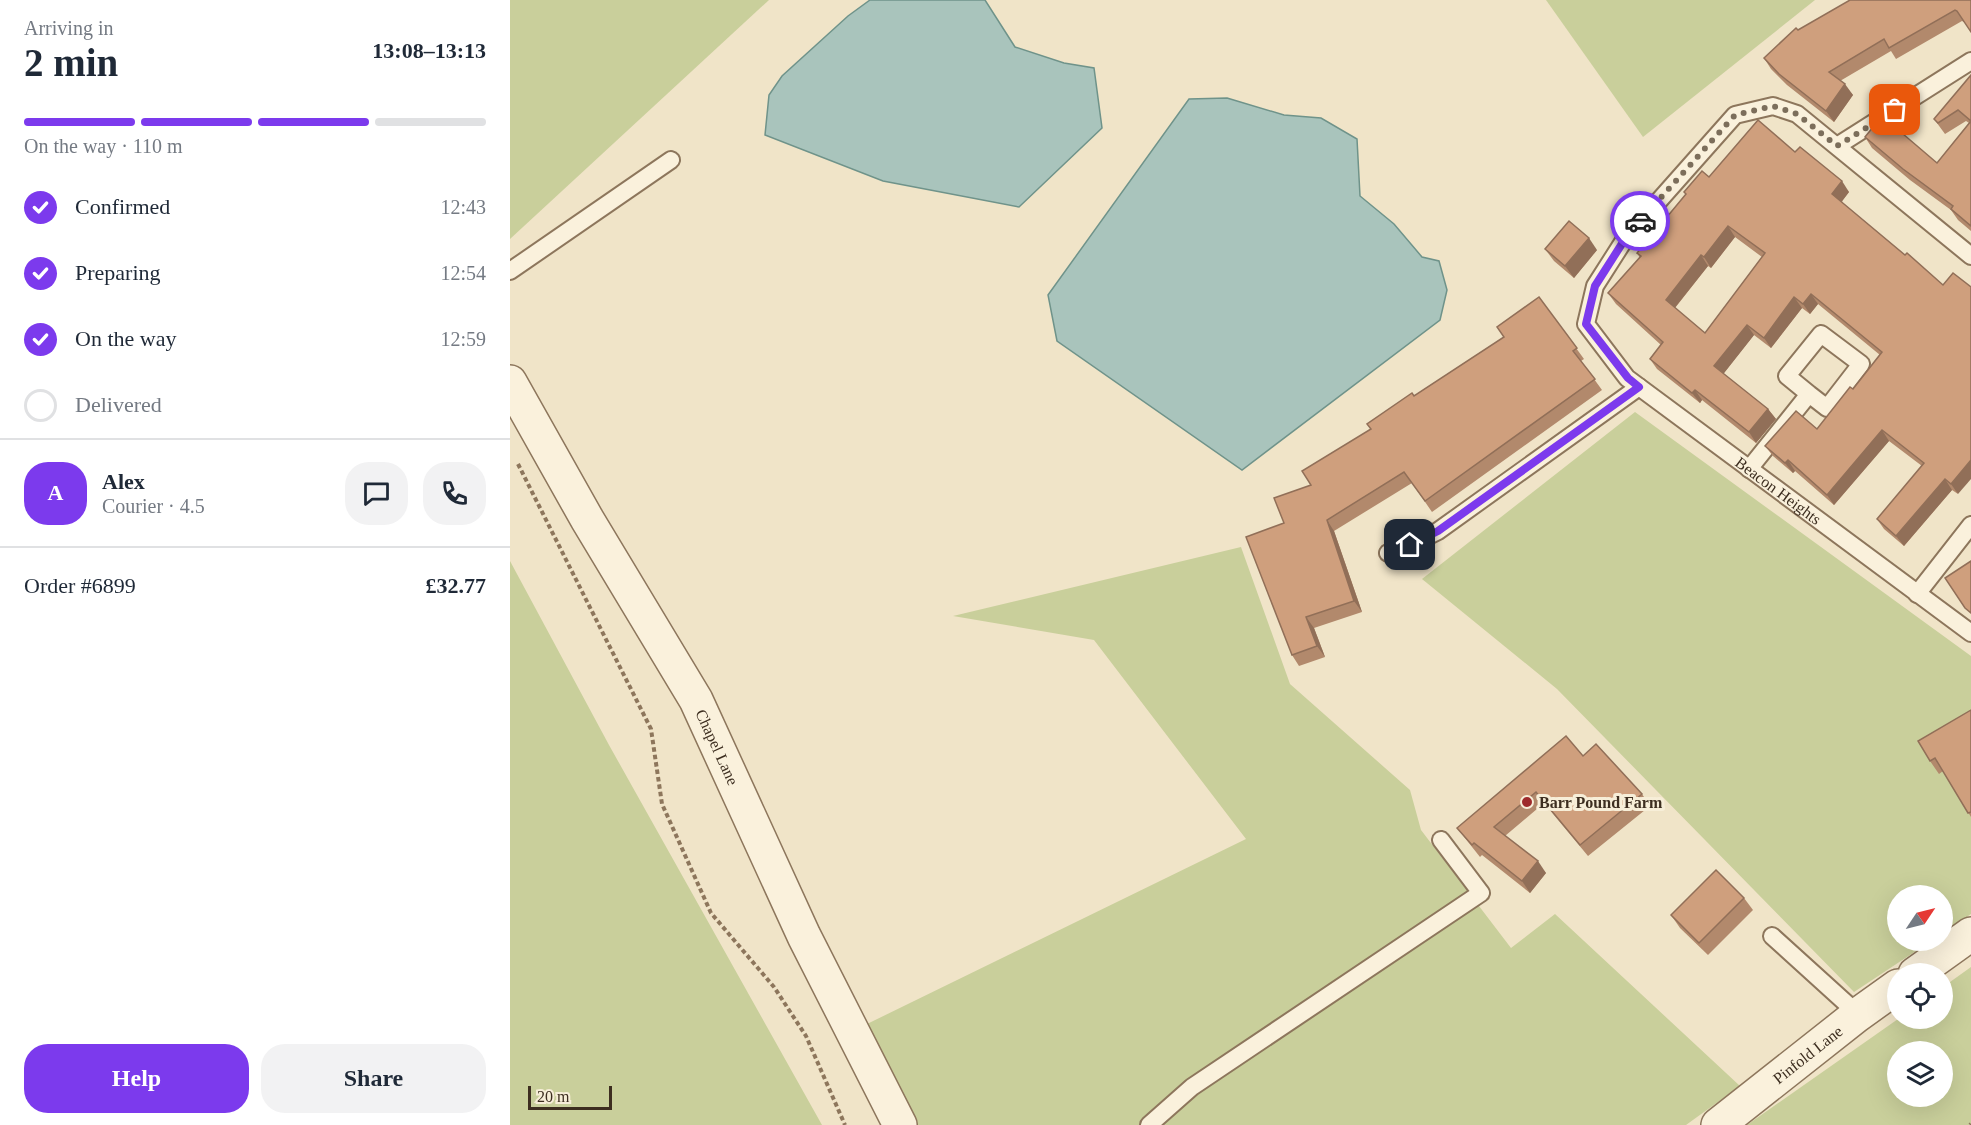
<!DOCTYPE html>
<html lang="en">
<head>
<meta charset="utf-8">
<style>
  :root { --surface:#fff; --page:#f2f2f3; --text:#1f2937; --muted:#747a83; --line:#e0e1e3; --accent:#7c3aed }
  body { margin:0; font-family:Georgia,serif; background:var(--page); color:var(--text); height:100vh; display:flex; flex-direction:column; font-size:22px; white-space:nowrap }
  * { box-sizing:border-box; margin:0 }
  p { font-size:20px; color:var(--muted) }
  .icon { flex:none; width:33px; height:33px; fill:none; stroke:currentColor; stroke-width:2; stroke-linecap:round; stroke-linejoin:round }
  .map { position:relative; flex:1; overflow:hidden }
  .drawer { display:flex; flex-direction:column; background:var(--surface); width:510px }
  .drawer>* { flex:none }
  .needle { width:39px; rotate:55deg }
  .buttons { position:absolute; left:1377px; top:885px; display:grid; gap:12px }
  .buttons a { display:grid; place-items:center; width:66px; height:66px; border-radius:50%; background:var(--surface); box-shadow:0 6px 24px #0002; font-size:30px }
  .scale { position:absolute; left:18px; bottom:15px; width:84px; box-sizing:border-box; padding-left:6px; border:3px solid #3d2e20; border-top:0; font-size:16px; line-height:21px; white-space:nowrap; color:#3d2e20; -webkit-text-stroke:4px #f7eed8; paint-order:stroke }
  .pin { position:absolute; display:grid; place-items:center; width:51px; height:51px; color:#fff; margin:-26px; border-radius:12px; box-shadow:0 3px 9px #0006 }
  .courier { position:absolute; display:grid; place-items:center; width:60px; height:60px; margin:-30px; border:4px solid #7c3aed; border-radius:50%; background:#fff; color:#222; box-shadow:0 2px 8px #0007 }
  .head em { font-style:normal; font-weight:800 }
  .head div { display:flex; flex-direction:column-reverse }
  .head { display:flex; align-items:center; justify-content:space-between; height:102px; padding:0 24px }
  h1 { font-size:39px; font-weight:800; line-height:45px }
  .bar { display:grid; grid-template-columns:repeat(4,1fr); gap:9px 6px; align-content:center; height:72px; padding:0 24px }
  .bar i { height:8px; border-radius:4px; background:var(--line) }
  .bar .on { background:var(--accent) }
  .bar p { grid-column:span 4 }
  .line { display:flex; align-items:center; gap:15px; padding:0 24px; border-top:2px solid var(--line) }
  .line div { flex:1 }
  .round { display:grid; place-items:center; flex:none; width:63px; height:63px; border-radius:24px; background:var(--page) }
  ol { padding:0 24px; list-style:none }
  li { display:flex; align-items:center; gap:18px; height:66px }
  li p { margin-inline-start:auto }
  li .icon { padding:6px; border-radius:50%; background:var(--accent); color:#fff; stroke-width:4 }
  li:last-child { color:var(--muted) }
  li i { width:33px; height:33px; border:3px solid var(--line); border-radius:50% }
  .button { display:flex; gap:12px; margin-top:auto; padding:12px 24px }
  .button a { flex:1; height:69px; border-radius:24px; background:var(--accent); color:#fff; font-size:24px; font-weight:800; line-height:69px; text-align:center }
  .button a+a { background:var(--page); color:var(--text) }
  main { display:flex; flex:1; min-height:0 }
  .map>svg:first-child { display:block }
</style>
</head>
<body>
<main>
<section class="drawer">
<div class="head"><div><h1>2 min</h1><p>Arriving in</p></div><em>13:08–13:13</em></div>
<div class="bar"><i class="on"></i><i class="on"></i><i class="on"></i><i></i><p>On the way · 110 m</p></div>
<ol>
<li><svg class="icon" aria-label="check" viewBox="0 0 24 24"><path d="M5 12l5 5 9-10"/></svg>Confirmed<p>12:43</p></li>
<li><svg class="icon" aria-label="check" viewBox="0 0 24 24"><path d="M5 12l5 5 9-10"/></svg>Preparing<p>12:54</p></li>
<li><svg class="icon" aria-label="check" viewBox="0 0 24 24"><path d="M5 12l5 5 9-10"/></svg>On the way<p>12:59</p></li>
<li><i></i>Delivered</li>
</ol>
<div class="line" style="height:108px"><b class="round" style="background:var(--accent);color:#fff">A</b><div><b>Alex</b><p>Courier · 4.5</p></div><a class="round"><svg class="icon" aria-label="chat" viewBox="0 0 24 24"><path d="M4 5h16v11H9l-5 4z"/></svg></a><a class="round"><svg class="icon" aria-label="phone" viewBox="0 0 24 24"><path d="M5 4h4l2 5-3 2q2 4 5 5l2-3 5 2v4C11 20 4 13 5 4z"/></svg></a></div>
<div class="line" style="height:78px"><div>Order #6899</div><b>£32.77</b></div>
<div class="button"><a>Help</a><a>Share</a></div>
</section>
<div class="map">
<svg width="1461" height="1125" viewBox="0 0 1461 1125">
  <rect width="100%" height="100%" fill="#f0e4c8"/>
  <g fill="#c9cf9b" fill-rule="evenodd">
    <polygon points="0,0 259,0 0,239"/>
    <polygon points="1036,0 1305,0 1133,137"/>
    <polygon points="1125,412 1461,656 1461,914 1433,933 1432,896 1388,896 1388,940 1421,941 1344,992 1047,689 912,579"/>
    <polygon points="731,547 780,684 900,790 911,830 1001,948 1045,914 1230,1086 1176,1125 408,1125 357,1024 736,839 584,640 443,616"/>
    <polygon points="0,561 99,745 312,1125 0,1125"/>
    <path d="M 1461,967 L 1461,1125 L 1237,1125 L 1388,1019 L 1432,1018 L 1433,987 ZM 1388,1052 L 1432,1052 L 1432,1096 L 1388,1096 Z"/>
  </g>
  <g fill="#a9c4bc" stroke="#6f938a" stroke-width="1.5">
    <polygon points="360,0 475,0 505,47 554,63 584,68 592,128 509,207 373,181 255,135 259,95 272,76 338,16"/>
    <polygon points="717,98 774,115 811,118 847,139 850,196 884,224 912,257 929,261 937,290 930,320 732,470 547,341 538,295 679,99"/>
  </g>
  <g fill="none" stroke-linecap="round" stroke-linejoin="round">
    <defs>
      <g id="service">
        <polyline points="1327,146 1461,61"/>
        <path id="s1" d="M 1461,256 L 1287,114 L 1263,106 L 1225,115 L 1115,239 L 1085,286 L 1076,324 L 1117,378 L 1461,633"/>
        <polyline points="0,271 161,160"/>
        <polyline points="1239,469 1299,394 1277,376 1311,334 1351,364 1317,408 1299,394"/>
        <polyline points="878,553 900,545 928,531 1129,387"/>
        <polyline points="1407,594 1461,525"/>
        <polyline points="1262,936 1337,1004 1346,1016"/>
        <polyline points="639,1125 682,1087 971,893 931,840"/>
      </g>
      <g id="minor">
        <path id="s2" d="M 0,382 L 77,519 L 186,700 L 294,936 L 390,1125"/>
        <polyline points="1405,974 1461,934"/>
        <path id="s3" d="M 1208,1125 L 1346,1016 L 1388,986"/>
      </g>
    </defs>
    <use href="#service" stroke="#8d765c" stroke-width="20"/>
    <use href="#minor" stroke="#8d765c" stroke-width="36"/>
    <g stroke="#8d765c" stroke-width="4" stroke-dasharray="4.5 3" stroke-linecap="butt">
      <polyline points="8,464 141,729 152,804 201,913 264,987 296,1036 335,1125"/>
      <polyline points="1460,1125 1461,1124"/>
    </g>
    <use href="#service" stroke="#faf1dc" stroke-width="16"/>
    <use href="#minor" stroke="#faf1dc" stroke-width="33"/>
  </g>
  <g fill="#b2896c" fill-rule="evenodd">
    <polygon points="1461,0 1454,22 1452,21 1386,59 1381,51 1330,81 1343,95 1324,122 1277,85 1261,69 1254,58 1288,30"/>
    <polygon points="1461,75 1461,231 1448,220 1441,210 1400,180 1362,148 1355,137 1427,163 1459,123 1456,121 1435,134 1424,119"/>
    <path d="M 1285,152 L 1339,192 L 1332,201 L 1448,494 L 1442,490 L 1394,546 L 1374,529 L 1367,519 L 1412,466 L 1379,441 L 1324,505 L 1285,471 L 1283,473 L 1263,456 L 1255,446 L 1307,429 L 1343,389 L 1370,355 L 1308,304 L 1300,314 L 1292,308 L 1261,348 L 1244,335 L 1213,374 L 1258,409 L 1266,419 L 1246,443 L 1192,400 L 1190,403 L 1147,369 L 1140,359 L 1151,345 L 1106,304 L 1098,293 L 1130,258 L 1127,253 L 1176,194 L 1174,192 L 1199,177 ZM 1225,237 L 1252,257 L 1195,333 L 1165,308 L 1198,266 L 1201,268 Z"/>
    <polygon points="1035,249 1087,250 1064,278 1044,261"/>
    <polygon points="1029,297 1074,359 1071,361 1092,390 922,512 902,483 824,531 852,612 804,628 815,657 789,666 782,655 774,523 801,485 861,429 904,396 994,337"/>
    <polygon points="1461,710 1461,817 1433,771 1429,774 1420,761"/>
    <polygon points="1073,756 1132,794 1140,806 1078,856 1034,803 995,836 1036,873 1020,893 972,855 970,857 947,828"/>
    <polygon points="1234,898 1243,910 1198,955 1170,928 1161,915"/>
  </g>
  <g fill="#916f58">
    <polygon points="1335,84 1343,95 1324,122 1316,111"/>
    <polygon points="1332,181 1339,192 1330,204 1322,194"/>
    <polygon points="1218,226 1225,237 1201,268 1194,257"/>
    <polygon points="1079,238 1087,250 1064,278 1055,266"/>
    <polygon points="1191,255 1198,266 1163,310 1156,300"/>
    <polygon points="1301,294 1308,304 1300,314 1293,304"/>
    <polygon points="1284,297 1292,308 1261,348 1254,338"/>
    <polygon points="1237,325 1244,335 1211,377 1204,366"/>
    <polygon points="1185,390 1192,400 1190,403 1182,393"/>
    <polygon points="1258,409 1266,419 1246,443 1239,432"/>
    <polygon points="1372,430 1379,441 1324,505 1317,495"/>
    <polygon points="1278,460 1285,471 1283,473 1275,463"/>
    <polygon points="1461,460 1461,479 1448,494 1441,484"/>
    <polygon points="1435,479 1442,490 1394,546 1386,536"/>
    <polygon points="817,520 824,531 852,612 844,601"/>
    <polygon points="796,617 804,628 815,657 807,646"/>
    <polygon points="1028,861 1036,873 1020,893 1012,881"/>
  </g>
  <g fill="#cf9f7d" stroke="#916f58" stroke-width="1.5" fill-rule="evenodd">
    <polygon points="1340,0 1461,0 1461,32 1447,11 1445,10 1379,48 1374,39 1319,72 1335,84 1316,111 1269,74 1254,58 1286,28 1288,30"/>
    <polygon points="1461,75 1461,121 1448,110 1428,123 1424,119"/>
    <polygon points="1372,116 1427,163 1461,121 1461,226 1441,209 1443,206 1393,169 1355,137"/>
    <path d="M 1248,120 L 1285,152 L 1290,147 L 1332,181 L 1322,194 L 1395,255 L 1397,253 L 1433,285 L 1443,273 L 1461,287 L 1461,460 L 1441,484 L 1435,479 L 1386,536 L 1367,519 L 1414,463 L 1372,430 L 1317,495 L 1278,460 L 1275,463 L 1255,446 L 1286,411 L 1307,429 L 1340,387 L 1343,389 L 1372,352 L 1301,294 L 1293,304 L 1284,297 L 1254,338 L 1237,325 L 1204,366 L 1258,409 L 1239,432 L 1185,390 L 1182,393 L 1140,359 L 1153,342 L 1098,293 L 1131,256 L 1127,253 L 1176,194 L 1174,192 L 1192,171 L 1199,177 ZM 1218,226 L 1255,253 L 1195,333 L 1156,300 L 1191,255 L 1194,257 Z"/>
    <polygon points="1059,221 1079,238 1055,266 1035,249"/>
    <polygon points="1029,297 1067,348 1063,351 1085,379 915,501 894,472 817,520 844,601 796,617 807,646 782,655 736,537 774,523 764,498 801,485 792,471 861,429 857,424 902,393 904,396 994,337 987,327"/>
    <polygon points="1461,561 1461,613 1455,608 1435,578"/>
    <polygon points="1461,710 1461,812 1458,813 1425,758 1420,761 1408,741"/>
    <polygon points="1056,736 1073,756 1086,744 1132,794 1070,845 1026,792 984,827 1028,861 1012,881 964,843 962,845 947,828"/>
    <polygon points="1206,870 1234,898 1189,943 1161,915"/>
  </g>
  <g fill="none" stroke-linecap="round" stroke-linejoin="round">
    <polyline stroke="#7c6e5b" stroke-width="6" stroke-dasharray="0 10.8" points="1130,221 1225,115 1263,106 1287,114 1327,146 1385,110"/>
    <polyline stroke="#7c3aed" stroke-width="8" points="900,545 928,531 1129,387 1118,378 1076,324 1085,286 1115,239 1130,221"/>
  </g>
  <circle fill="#9e2a2b" stroke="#f7eed8" stroke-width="2" cx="1017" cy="802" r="6"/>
  <g text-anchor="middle" stroke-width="6" stroke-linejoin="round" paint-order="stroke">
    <g font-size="16" fill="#3d2e20" stroke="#f7eed8">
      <text dy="6" stroke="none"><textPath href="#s1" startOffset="806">Beacon Heights</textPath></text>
      <text dy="6" stroke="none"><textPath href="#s2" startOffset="420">Chapel Lane</textPath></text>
      <text dy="6" stroke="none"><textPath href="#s3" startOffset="114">Pinfold Lane</textPath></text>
    </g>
    <g font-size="16" font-weight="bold" fill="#3d2e20" stroke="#f7eed8" text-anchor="start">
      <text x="1029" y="808">Barr Pound Farm</text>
    </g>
  </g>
</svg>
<div class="buttons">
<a><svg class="needle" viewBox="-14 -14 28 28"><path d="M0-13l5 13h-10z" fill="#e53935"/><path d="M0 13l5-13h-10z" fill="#747a83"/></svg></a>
<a><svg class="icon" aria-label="locate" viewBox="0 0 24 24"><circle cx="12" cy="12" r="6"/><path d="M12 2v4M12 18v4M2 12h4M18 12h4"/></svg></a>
<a><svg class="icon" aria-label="layers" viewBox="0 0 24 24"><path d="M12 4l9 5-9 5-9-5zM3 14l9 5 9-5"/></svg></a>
</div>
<div class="scale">20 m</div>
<div class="pin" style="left:1385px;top:110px;background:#ea580c"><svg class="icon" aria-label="bag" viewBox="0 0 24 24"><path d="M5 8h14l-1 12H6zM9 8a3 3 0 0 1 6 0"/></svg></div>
<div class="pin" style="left:900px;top:545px;background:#1f2937"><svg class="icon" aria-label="home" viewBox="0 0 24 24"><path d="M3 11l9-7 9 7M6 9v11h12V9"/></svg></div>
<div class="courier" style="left:1130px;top:221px"><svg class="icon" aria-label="car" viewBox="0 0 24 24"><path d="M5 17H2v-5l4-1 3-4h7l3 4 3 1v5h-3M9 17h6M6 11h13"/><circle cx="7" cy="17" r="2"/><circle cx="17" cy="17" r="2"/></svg></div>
</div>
</main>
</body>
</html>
